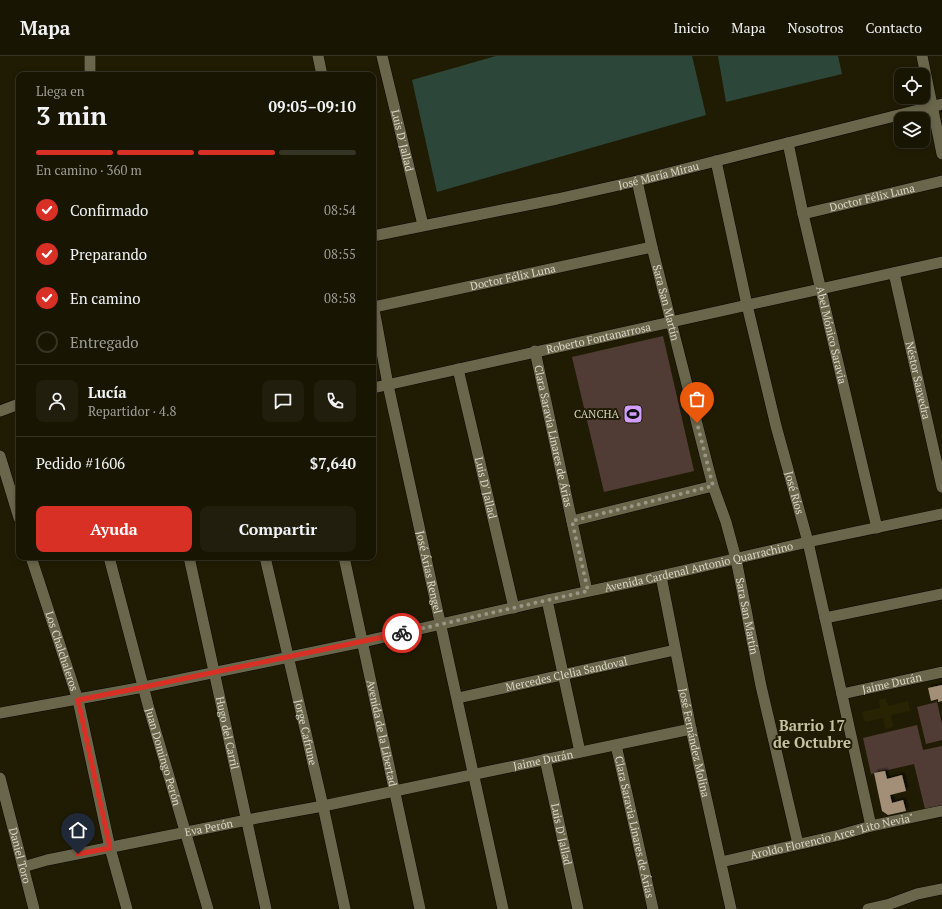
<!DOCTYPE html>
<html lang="es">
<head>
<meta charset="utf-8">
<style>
  :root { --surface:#181503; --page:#211e0d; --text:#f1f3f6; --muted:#9f9f9a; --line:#363425; --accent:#d93025 }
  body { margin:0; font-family:"PT Serif",serif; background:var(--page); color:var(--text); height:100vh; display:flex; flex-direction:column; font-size:15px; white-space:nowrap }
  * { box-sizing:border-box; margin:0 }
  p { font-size:13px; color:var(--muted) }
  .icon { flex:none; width:22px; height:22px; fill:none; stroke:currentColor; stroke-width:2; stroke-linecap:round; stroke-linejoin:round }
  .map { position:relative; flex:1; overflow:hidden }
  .side { position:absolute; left:16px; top:16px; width:360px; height:488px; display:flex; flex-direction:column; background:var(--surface); border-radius:8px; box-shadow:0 2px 6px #0003,0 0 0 1px var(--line) }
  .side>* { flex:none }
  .buttons { position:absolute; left:894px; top:12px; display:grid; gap:8px }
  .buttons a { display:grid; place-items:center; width:36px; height:36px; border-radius:8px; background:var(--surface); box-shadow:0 2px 6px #0003,0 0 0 1px var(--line); font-size:20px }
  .pin { position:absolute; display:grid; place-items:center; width:34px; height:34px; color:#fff; margin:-41px -17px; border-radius:50% 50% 50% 0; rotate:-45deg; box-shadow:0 0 4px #0007 }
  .pin .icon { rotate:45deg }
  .courier { position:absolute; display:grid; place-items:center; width:40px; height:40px; margin:-20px; border:3px solid #d93025; border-radius:50%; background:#fff; color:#222; box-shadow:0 1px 5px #0007 }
  .headline em { font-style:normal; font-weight:600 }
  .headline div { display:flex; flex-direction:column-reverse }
  .headline { display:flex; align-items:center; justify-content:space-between; height:68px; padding:0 20px }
  h1 { font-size:26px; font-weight:600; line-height:30px }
  .bar { display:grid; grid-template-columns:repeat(4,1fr); gap:6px 4px; align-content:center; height:48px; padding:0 20px }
  .bar i { height:5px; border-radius:3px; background:var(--line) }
  .bar .selected { background:var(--accent) }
  .bar p { grid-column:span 4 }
  .line { display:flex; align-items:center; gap:10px; padding:0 20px; border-top:1px solid var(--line) }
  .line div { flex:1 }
  .round { display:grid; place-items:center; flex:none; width:42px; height:42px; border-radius:8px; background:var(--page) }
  ol { padding:0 20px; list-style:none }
  li { display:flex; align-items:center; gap:12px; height:44px }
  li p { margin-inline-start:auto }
  li .icon { padding:4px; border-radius:50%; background:var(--accent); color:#fff; stroke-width:4 }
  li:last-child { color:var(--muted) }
  li i { width:22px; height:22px; border:2px solid var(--line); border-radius:50% }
  .primary-button { display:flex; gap:8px; margin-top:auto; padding:8px 20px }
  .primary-button a { flex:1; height:46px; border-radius:8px; background:var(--accent); color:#fff; font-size:16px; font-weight:600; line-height:46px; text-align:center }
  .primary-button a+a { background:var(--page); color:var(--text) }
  header { display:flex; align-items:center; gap:24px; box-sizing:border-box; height:56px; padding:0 20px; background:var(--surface); border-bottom:1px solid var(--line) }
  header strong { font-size:19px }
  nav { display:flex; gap:22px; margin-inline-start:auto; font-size:14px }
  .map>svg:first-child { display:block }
</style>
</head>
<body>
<header>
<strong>Mapa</strong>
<nav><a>Inicio</a><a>Mapa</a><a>Nosotros</a><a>Contacto</a></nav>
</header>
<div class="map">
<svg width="942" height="853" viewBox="0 0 942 853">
  <defs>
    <filter id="shadow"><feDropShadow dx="2.5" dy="-2.5" stdDeviation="1" flood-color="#0009"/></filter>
  </defs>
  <rect width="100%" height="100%" fill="#201c04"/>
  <polygon fill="#282302" points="886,642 888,650 908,645 910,655 891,659 893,671 885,673 883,662 865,666 862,656 880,652 879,644"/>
  <g fill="#513c35">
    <polygon points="663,280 694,415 604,436 572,301"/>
    <polygon points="937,646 942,668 942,684 926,688 917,651"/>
    <polygon points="917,669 923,694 942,690 942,749 925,753 914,708 871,718 863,682"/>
  </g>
  <g fill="#2c4739">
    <polygon points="496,0 692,0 706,59 437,136 412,24"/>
    <polygon points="718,0 838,0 842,18 726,46"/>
  </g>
  <g fill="#a38f78" filter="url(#shadow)">
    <polygon points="942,629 942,645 938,646 938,643 931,645 928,632"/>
    <polygon points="885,715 887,723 902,719 906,735 890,739 892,747 903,744 906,755 888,759 882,755 874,717"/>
  </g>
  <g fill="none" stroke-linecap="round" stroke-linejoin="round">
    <defs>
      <g id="minor">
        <polyline points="318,0 322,19"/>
        <path id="s1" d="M 382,0 L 423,169"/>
        <polyline points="922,0 942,98"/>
        <polyline points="90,19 90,0"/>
        <path id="s2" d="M 788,87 L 803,158 L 877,472"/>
        <path id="s3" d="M 716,105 L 747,249 L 776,370 L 808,486 L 825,562 L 871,770"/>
        <path id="s4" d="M 637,125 L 652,191 L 708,411 L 713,430 L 726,466 L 736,503 L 761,630 L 798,788"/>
        <path id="s5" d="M 803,158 L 942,125"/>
        <path id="s6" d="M 373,180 L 557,143 L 637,125 L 942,48"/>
        <path id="s7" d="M 894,217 L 942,431"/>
        <path id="s8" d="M 373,248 L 388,329 L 503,853"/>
        <path id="s9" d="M 374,251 L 652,191"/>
        <path id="s10" d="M 535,295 L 587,535"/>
        <path id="s11" d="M 458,313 L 514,552"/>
        <path id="s12" d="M 373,332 L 942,206"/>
        <polyline points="0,355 19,348"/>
        <polyline points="0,400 19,462"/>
        <polyline points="572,465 713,430"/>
        <path id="s13" d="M 31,501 L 78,644 L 110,792 L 127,853"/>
        <path id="s14" d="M 109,501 L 148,649 L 208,853"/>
        <path id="s15" d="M 189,501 L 266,853"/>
        <path id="s16" d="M 265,501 L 323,750 L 345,853"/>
        <path id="s17" d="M 344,501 L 420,853"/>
        <path id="s18" d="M 661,520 L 691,673 L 731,853"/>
        <polyline points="547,544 580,696"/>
        <polyline points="825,562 942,538"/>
        <path id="s19" d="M 842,638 L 942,616"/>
        <path id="s20" d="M 458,642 L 675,594"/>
        <path id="s21" d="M 0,657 L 144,631 L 362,586 L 547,544 L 661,520 L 808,486 L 942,458"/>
        <path id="s22" d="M 616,689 L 653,853"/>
        <path id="s23" d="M 545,703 L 578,853"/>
        <path id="s24" d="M 0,722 L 34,853"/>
        <path id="s25" d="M 721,806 L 840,779 L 871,770 L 942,755"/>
        <path id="s26" d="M 23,811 L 47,804 L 247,764 L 323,750 L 691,673"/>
        <polyline points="868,853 890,848 917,838 942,833"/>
      </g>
    </defs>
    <use href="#minor" stroke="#0a0600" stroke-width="12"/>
    <use href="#minor" stroke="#6a664b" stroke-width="11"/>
  </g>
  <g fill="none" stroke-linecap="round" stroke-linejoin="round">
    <polyline stroke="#999684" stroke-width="4" stroke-dasharray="0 7.2" points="402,577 588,535 572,465 713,430 697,367"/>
    <polyline stroke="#d93025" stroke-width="5" points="78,798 110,792 78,644 144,631 402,577"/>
  </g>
  <defs>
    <symbol id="stadium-square" viewBox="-11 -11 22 22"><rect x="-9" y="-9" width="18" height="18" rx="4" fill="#d19dfe" stroke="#201c04"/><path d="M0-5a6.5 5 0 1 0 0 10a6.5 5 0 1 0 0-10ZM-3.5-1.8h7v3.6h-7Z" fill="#111"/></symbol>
  </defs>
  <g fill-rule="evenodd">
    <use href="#stadium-square" x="622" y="347" width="22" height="22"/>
  </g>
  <g text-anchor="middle" stroke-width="4" stroke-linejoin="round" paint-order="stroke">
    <g font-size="11" fill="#dad8c9" stroke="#201c04">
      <text dy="4" stroke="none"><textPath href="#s1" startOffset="87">Luis D' Jallad</textPath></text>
      <text dy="4" stroke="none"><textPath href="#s6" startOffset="292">José María Mirau</textPath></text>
      <text dy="4" stroke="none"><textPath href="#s5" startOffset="71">Doctor Félix Luna</textPath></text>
      <text dy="4" stroke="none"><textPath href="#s9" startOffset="142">Doctor Félix Luna</textPath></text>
      <text dy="4" stroke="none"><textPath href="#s4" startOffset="125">Sara San Martín</textPath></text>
      <text dy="4" stroke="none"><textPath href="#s2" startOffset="197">Abel Mónico Saravia</textPath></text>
      <text dy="4" stroke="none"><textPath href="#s12" startOffset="231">Roberto Fontanarrosa</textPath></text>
      <text dy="4" stroke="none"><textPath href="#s7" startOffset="110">Néstor Saavedra</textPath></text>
      <text dy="4" stroke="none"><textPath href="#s10" startOffset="87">Clara Saravia Linares de Árias</textPath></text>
      <text dy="4" stroke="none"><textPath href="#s11" startOffset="122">Luis D' Jallad</textPath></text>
      <text dy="4" stroke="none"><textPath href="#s3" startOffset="341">José Ríos</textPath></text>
      <text dy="4" stroke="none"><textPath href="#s21" startOffset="714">Avenida Cardenal Antonio Quarrachino</textPath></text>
      <text dy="4" stroke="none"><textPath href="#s8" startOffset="274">José Árias Rengel</textPath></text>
      <text dy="4" stroke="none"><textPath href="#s4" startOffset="449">Sara San Martín</textPath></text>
      <text dy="4" stroke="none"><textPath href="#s13" startOffset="99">Los Chalchaleros</textPath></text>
      <text dy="4" stroke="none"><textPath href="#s20" startOffset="111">Mercedes Clelia Sandoval</textPath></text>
      <text dy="4" stroke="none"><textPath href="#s19" startOffset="51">Jaime Durán</textPath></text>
      <text dy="4" stroke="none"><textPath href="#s15" startOffset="180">Hugo del Carril</textPath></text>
      <text dy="4" stroke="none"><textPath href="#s16" startOffset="180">Jorge Cafrune</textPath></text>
      <text dy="4" stroke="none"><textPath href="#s17" startOffset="180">Avenida de la Libertad</textPath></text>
      <text dy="4" stroke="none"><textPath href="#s18" startOffset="170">José Fernández Molina</textPath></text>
      <text dy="4" stroke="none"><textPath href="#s14" startOffset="207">Juan Domingo Perón</textPath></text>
      <text dy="4" stroke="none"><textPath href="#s26" startOffset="531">Jaime Durán</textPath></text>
      <text dy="4" stroke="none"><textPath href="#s22" startOffset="84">Clara Saravia Linares de Árias</textPath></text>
      <text dy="4" stroke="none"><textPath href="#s26" startOffset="190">Eva Perón</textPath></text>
      <text dy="4" stroke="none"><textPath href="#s23" startOffset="77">Luis D' Jallad</textPath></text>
      <text dy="4" stroke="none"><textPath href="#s25" startOffset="114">Aroldo Florencio Arce "Lito Nevia"</textPath></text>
      <text dy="4" stroke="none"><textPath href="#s24" startOffset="80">Daniel Toro</textPath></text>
    </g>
    <g font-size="11" fill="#dad8c9" stroke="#201c04" text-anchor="end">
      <text x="619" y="362">CANCHA</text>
    </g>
    <g font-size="15" font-weight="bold" fill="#c5c1a3" stroke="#201c04">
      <text x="812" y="675">Barrio 17<tspan x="812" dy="17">de Octubre</tspan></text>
    </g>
  </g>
</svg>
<div class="buttons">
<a><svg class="icon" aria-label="locate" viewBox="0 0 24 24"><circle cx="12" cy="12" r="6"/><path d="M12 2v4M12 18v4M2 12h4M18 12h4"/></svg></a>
<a><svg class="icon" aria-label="layers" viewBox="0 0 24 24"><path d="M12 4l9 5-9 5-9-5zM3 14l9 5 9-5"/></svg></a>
</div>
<div class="pin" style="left:697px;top:367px;background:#ea580c"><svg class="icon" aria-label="bag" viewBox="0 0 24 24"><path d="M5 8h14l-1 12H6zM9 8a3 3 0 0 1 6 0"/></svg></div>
<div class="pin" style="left:78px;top:798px;background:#1f2937"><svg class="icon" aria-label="home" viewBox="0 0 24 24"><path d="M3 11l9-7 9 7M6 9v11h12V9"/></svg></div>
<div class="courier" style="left:402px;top:577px"><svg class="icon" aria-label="bike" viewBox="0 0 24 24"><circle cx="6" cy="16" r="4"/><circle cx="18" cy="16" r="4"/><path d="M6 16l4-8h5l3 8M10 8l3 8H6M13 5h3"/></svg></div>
<section class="side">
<div class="headline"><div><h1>3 min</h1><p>Llega en</p></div><em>09:05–09:10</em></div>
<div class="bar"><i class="selected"></i><i class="selected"></i><i class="selected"></i><i></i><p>En camino · 360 m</p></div>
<ol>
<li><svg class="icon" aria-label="check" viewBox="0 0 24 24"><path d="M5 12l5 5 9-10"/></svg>Confirmado<p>08:54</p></li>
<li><svg class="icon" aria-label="check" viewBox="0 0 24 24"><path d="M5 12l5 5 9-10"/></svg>Preparando<p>08:55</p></li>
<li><svg class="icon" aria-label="check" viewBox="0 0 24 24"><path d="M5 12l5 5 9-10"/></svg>En camino<p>08:58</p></li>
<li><i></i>Entregado</li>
</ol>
<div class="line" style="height:72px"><a class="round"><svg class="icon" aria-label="person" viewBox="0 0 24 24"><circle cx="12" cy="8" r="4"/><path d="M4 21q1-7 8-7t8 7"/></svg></a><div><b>Lucía</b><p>Repartidor · 4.8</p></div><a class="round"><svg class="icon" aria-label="chat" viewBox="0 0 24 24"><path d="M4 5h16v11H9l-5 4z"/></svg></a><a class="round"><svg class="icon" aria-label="phone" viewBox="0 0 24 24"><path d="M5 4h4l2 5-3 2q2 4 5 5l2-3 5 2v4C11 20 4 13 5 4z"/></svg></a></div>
<div class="line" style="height:52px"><div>Pedido #1606</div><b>$7,640</b></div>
<div class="primary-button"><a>Ayuda</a><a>Compartir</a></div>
</section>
</div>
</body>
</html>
